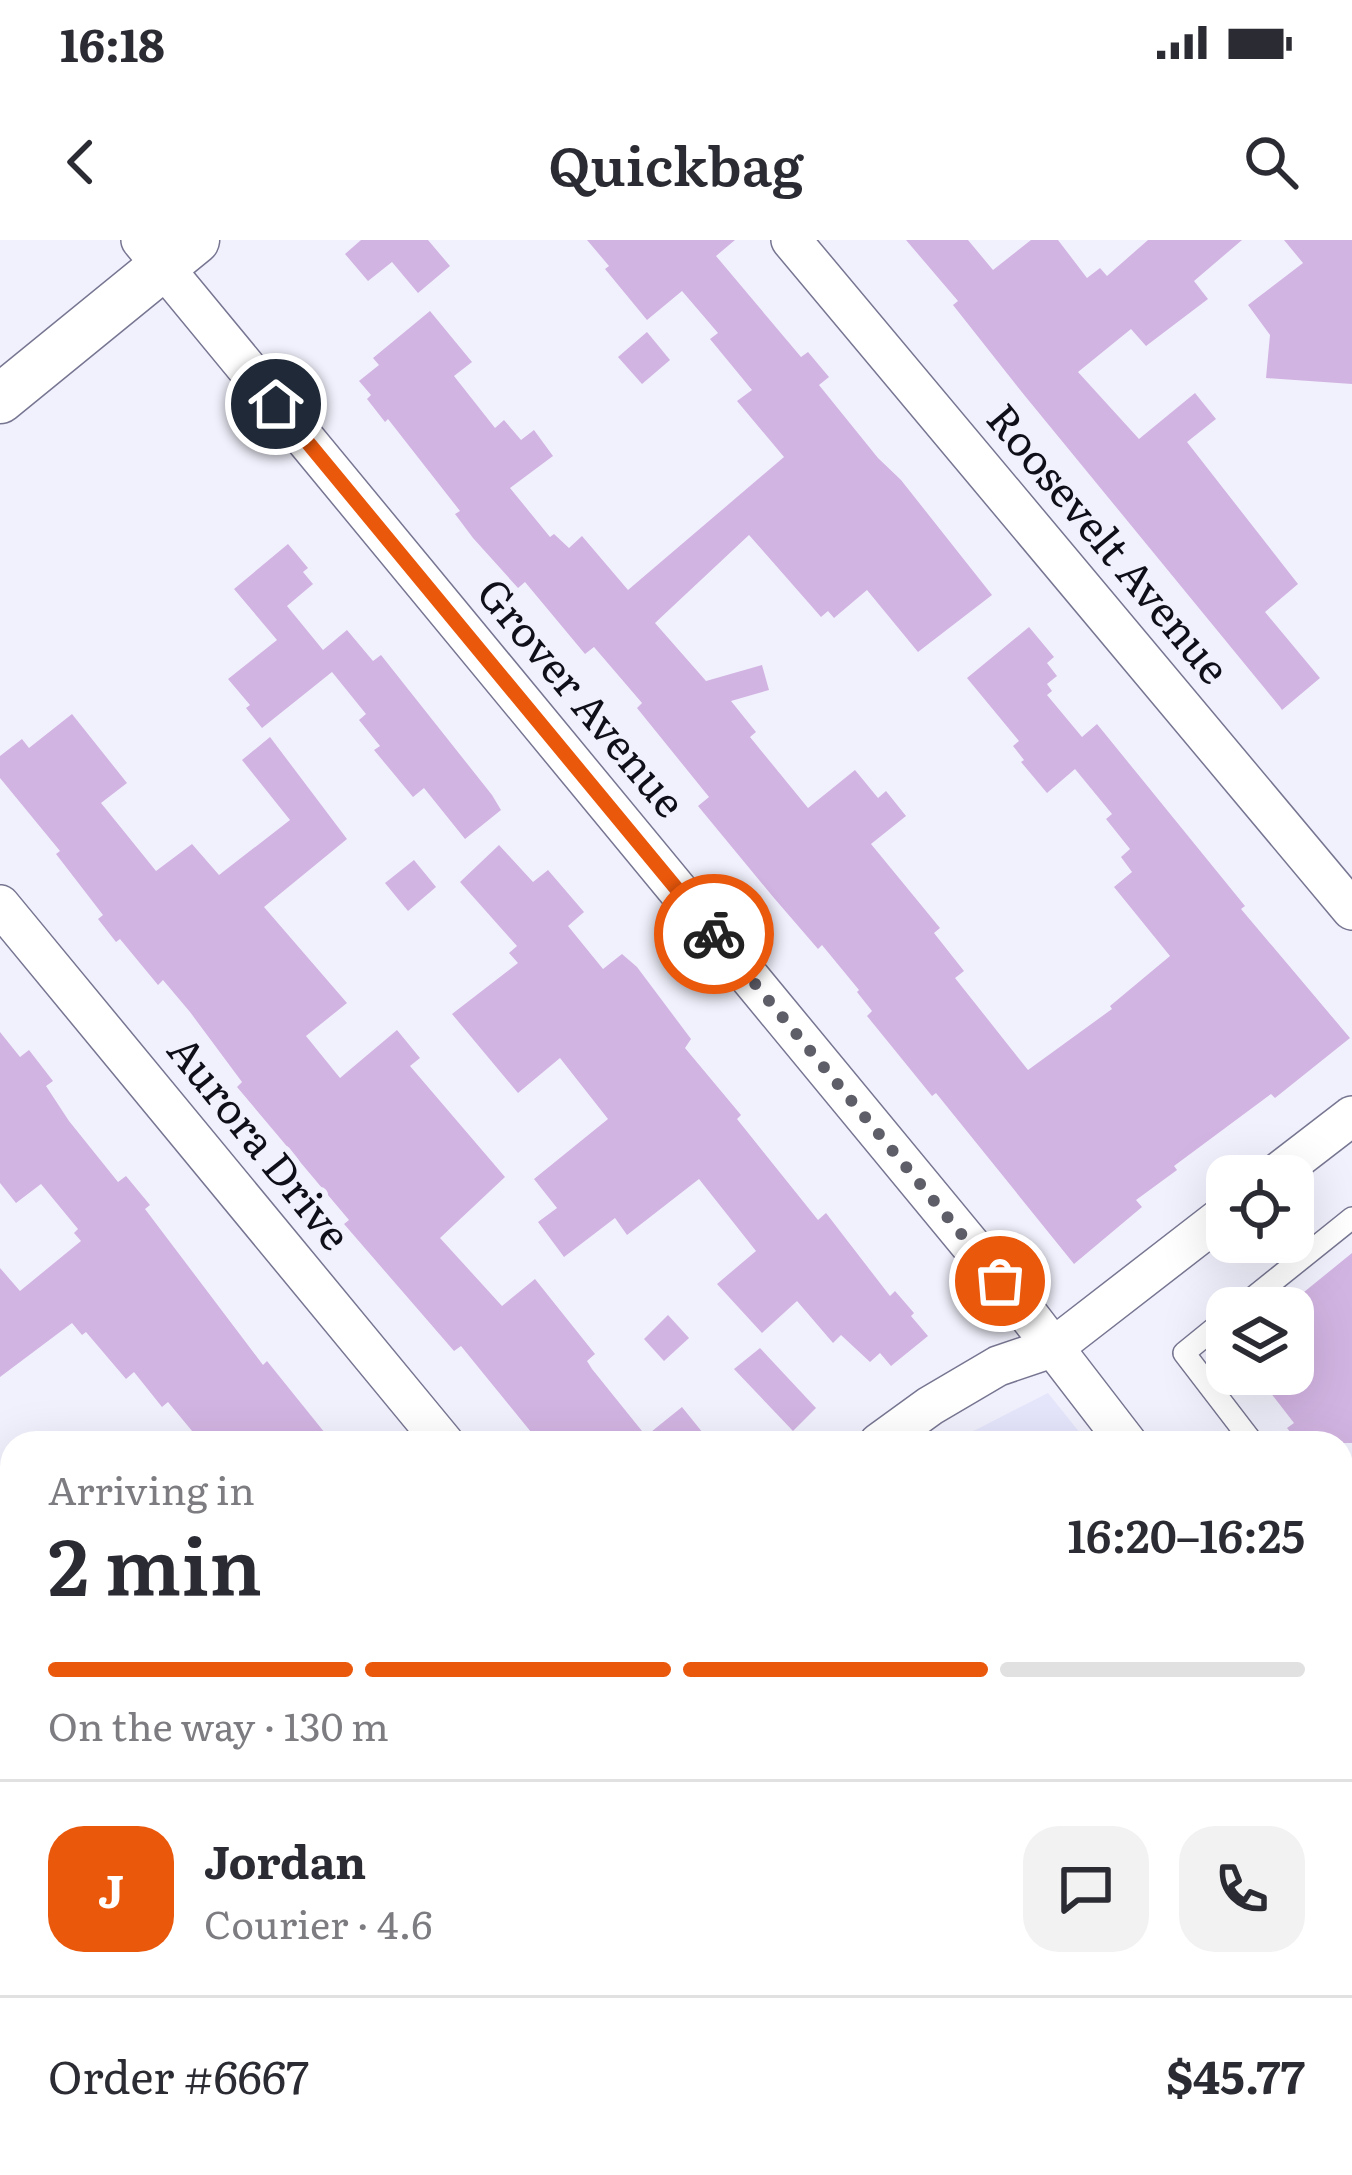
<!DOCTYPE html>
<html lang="en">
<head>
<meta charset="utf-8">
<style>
  :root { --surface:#fff; --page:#f2f2f3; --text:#2b2b33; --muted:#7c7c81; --line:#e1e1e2; --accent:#ea580c }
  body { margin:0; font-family:Literata,serif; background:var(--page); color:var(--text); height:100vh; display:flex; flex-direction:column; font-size:45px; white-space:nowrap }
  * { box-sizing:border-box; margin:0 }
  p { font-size:39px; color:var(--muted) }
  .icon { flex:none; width:66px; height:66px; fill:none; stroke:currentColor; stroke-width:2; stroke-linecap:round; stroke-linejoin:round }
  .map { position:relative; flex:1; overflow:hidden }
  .details { position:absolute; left:0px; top:1191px; width:1353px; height:744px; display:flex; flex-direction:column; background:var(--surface); border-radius:36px 36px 0 0; box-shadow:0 12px 48px #0002 }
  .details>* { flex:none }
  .fabs { position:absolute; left:1206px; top:915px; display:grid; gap:24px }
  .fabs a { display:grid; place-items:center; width:108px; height:108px; border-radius:24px; background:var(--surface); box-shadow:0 12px 48px #0002; font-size:60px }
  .pin { position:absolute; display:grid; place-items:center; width:102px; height:102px; color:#fff; margin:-51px; border:6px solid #fff; border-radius:50%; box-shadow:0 3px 12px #0007 }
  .courier { position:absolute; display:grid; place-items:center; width:120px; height:120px; margin:-60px; border:9px solid #ea580c; border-radius:50%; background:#fff; color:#222; box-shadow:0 3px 15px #0007 }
  .head em { font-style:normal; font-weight:600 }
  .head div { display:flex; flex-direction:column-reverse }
  .head { display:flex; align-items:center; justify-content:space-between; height:204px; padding:0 48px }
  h1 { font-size:78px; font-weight:600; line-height:90px }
  .bar { display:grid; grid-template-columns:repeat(4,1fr); gap:18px 12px; align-content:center; height:144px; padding:0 48px }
  .bar i { height:15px; border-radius:9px; background:var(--line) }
  .bar .selected { background:var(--accent) }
  .bar p { grid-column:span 4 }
  .line { display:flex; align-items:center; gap:30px; padding:0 48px; border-top:3px solid var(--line) }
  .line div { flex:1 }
  .round { display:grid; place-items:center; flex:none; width:126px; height:126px; border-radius:36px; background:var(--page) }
  .status { display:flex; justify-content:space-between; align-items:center; height:84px; padding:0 60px; background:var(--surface); direction:ltr }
  .status svg { height:33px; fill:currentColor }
  header { display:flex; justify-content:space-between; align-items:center; height:156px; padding:0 48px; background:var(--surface); font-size:54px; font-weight:600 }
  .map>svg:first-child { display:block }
</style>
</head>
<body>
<div class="status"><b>16:18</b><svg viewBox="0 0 49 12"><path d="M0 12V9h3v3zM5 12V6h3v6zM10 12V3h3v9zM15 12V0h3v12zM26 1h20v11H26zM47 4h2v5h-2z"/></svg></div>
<header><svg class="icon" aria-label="back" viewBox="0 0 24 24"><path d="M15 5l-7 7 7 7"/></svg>Quickbag<svg class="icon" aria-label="search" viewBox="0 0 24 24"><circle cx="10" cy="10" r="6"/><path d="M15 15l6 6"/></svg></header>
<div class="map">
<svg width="1352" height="1935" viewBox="0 0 1352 1935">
  <rect width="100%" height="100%" fill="#f1f1fd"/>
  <g fill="#e5e5fc">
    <polygon points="1048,1153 1088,1203 950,1203"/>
    <polygon points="1341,1515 1352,1529 1352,1935 355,1935 350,1923 1341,1923"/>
  </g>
  <polygon fill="#e8c6da" points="1341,1536 1352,1550 1352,1765 1341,1774"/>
  <g fill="#d2b4e2">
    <polygon points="361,0 428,0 450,26 418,53 392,22 368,41 345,14"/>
    <polygon points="587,0 735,0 716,16 801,117 808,112 829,137 819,145 878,218 901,240 992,355 918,412 867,350 834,378 828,371 821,377 749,295 655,383 706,441 762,425 769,450 731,461 756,492 750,497 808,568 855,530 878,558 886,551 906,576 871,604 940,688 934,693 964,731 955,738 1028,830 1112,769 1110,766 1170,716 1114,647 1132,632 1121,617 1130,609 1106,579 1112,574 1075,529 1047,553 1021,522 1024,520 1013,506 1019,501 967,438 1029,387 1054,417 1047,423 1057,436 1047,444 1052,451 1047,455 1082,497 1097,484 1245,666 1241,669 1350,798 1275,858 1271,854 1174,926 1177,930 1136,960 1142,967 1074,1024 936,853 932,856 867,776 872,771 857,752 859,750 822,705 818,709 774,658 698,566 709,557 637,468 642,463 594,407 585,414 525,342 518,348 473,298 455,274 460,271 388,179 385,182 367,159 371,155 359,141 379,125 373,118 430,71 472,122 454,136 495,188 504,180 521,200 534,190 553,216 510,248 550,297 554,294 569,308 582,296 628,350 784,217 737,161 752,150 710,99 718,93 682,51 647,80 605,29 609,26"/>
    <polygon points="906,0 968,0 993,30 1031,0 1058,0 1087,38 1100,28 1107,36 1148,0 1242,0 1194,41 1208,59 1146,106 1131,89 1078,132 1139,199 1195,153 1216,179 1187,202 1298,344 1265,372 1320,438 1282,470 1280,467 1025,156 953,65 958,61"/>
    <polygon points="1284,0 1352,0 1352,144 1266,138 1270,95 1248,65 1303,23"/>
    <polygon points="647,92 670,120 642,144 618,117"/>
    <polygon points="288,304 308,328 303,332 313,344 287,366 323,410 347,390 373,421 381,415 492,555 501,570 465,599 424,548 413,557 374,510 380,506 359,480 366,474 332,432 262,488 246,468 250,465 228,439 277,400 234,349"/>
    <polygon points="72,474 127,543 101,563 156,631 192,604 219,635 290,580 242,520 270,497 347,599 264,667 347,763 306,796 340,838 397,790 420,818 410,826 505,937 440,998 502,1066 535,1039 595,1114 587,1121 592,1129 646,1196 682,1167 711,1203 540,1203 461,1106 454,1111 344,984 349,980 237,847 242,842 190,772 163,740 158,745 120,699 116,702 98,679 103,675 56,614 60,611 0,538 0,516 22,499 29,508"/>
    <polygon points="499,605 533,642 548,630 584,672 568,686 603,729 622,714 637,727 691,799 685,808 741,875 737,879 818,980 826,973 890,1056 895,1051 914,1073 911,1076 928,1096 891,1126 880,1113 870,1122 841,1095 833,1103 797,1061 762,1093 717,1044 756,1011 699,939 627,995 615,978 564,1017 538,982 557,968 534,939 608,879 560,818 518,853 452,774 518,723 509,713 517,706 460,642"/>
    <polygon points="414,620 436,647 408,671 385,643"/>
    <polygon points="0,792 20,817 29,810 53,841 46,846 69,881 118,942 126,936 150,965 145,969 263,1125 267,1121 333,1203 202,1203 168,1162 162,1167 134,1132 126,1139 86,1092 82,1095 72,1083 0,1137 0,1028 20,1051 81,1001 74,993 78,989 41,944 16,963 0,943"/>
    <polygon points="1352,1013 1352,1203 1299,1203 1287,1188 1294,1183 1256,1134 1293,1134 1293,1061"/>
    <polygon points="668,1075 689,1098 664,1121 644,1099"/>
    <polygon points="760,1108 816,1168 793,1191 734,1129"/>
  </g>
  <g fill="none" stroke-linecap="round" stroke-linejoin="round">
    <defs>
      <g id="service">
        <polyline points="1240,1068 1352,978"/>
        <polyline points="1227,1078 1184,1113 1253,1203"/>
        <polyline points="1341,1318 1352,1332"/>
      </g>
      <g id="minor">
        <polyline points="141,0 1030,1077 1127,1203"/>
        <polyline points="791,0 1352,670"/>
        <polyline points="0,665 444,1203"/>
        <polyline points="1274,936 1352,876"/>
        <polyline points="879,1203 930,1166 998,1126 1054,1107 1227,973"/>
        <polyline points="1341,1473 1352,1486"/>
        <polyline points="0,1528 12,1543"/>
        <polyline points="0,1919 12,1910"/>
        <polyline points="304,1923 309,1935"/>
      </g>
      <polyline id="tertiary" points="0,159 195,0"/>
    </defs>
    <use href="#service" stroke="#777692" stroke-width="24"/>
    <use href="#minor" stroke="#777692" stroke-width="42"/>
    <use href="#tertiary" stroke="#777692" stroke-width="51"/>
    <g stroke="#a8a8b3" stroke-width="6" stroke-dasharray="12 6" stroke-linecap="butt">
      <polyline points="918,1923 928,1935"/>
      <polyline points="441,1935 472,1923"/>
    </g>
    <use href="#service" stroke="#fff" stroke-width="21"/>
    <use href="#minor" stroke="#fff" stroke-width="39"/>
    <use href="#tertiary" stroke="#fff" stroke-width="48"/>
  </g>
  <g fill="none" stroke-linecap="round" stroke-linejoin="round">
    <polyline stroke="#5e5e69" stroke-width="12" stroke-dasharray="0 21.6" points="714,694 1000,1041"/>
    <polyline stroke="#ea580c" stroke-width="15" points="276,164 714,694"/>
  </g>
  <g text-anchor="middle" stroke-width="12" stroke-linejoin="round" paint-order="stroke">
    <g font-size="42" fill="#0f0f19" stroke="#f1f1fd">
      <text transform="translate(1108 304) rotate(50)" y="15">Roosevelt Avenue</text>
      <text transform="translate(581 458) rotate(50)" y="15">Grover Avenue</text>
      <text transform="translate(259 903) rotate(51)" y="15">Aurora Drive</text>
    </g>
  </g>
</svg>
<div class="fabs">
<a><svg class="icon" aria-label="locate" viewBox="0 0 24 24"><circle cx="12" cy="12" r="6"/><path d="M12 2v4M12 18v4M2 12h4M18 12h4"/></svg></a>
<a><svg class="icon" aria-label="layers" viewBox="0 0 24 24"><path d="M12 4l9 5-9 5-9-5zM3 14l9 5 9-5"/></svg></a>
</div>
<div class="pin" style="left:1000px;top:1041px;background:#ea580c"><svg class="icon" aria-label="bag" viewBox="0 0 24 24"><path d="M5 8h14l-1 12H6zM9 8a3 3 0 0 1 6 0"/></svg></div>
<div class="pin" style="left:276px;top:164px;background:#1f2937"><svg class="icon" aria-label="home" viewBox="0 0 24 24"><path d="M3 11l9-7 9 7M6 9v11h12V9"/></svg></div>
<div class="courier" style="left:714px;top:694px"><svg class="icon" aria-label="bike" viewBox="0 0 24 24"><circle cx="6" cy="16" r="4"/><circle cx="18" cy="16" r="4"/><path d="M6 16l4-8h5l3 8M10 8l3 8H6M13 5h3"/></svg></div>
<section class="details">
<div class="head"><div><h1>2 min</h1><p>Arriving in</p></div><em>16:20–16:25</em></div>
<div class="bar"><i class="selected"></i><i class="selected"></i><i class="selected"></i><i></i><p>On the way · 130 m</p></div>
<div class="line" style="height:216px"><b class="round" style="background:var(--accent);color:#fff">J</b><div><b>Jordan</b><p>Courier · 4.6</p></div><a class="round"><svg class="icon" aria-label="chat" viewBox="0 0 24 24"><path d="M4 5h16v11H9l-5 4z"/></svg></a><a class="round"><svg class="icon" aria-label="phone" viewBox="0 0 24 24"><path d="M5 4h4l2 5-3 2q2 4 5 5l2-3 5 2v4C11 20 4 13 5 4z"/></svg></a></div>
<div class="line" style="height:156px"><div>Order #6667</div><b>$45.77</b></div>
</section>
</div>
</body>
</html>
